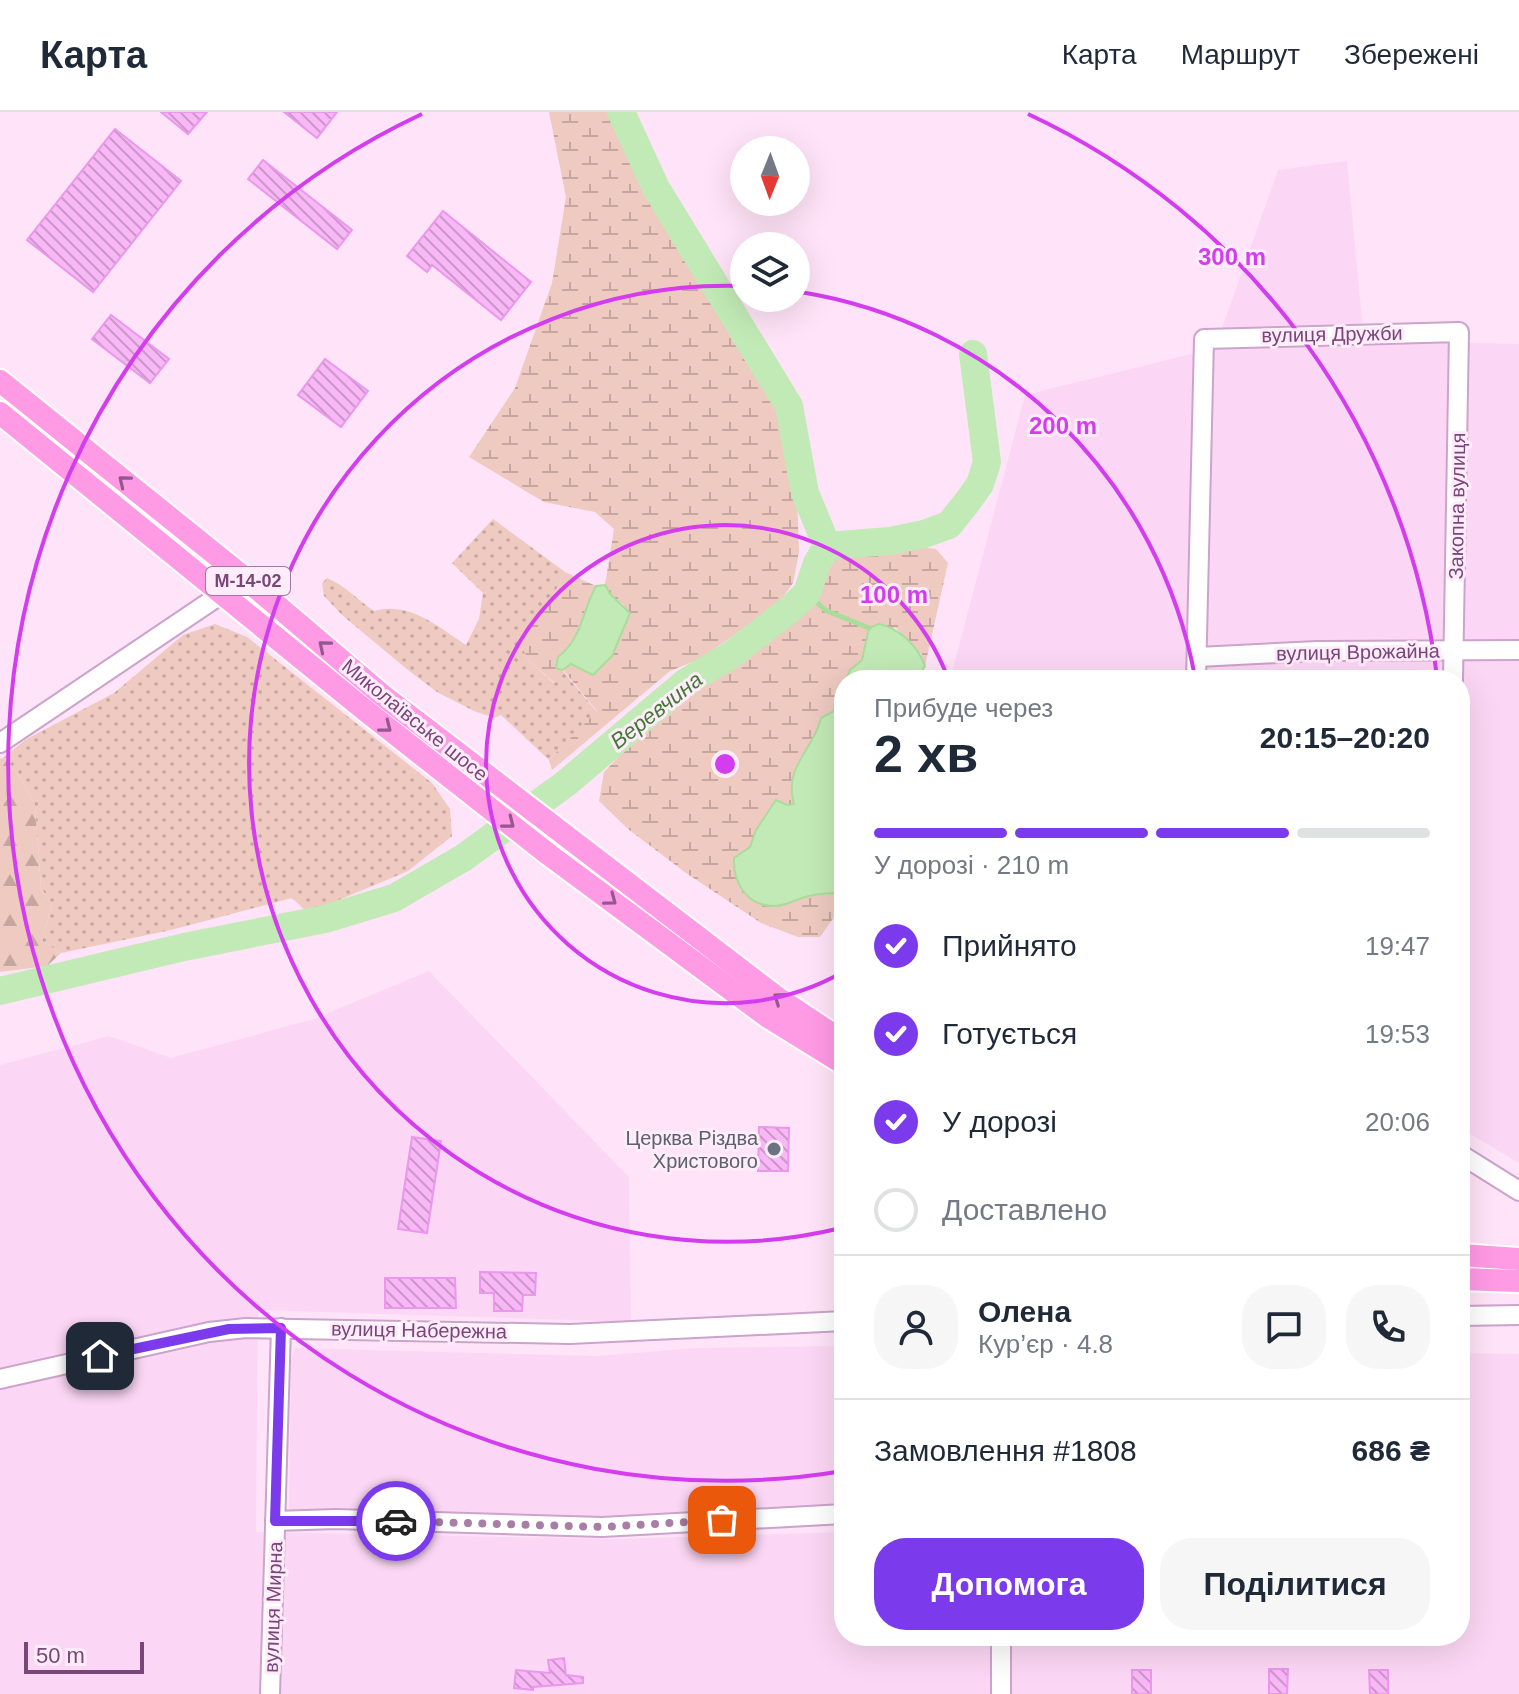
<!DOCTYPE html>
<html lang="uk">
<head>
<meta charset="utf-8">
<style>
  :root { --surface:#fff; --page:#f6f6f7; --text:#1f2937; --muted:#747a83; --line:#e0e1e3; --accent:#7c3aed }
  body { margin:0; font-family:Helvetica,sans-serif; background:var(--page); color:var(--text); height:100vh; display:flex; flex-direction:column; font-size:30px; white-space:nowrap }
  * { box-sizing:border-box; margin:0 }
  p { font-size:26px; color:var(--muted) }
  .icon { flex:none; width:44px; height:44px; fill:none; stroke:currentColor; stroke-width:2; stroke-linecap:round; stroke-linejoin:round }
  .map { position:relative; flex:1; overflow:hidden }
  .panel { position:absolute; left:834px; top:558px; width:636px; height:976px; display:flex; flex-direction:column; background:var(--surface); border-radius:32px; box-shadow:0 8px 32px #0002 }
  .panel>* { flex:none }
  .needle { width:52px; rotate:181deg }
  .controls { position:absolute; left:730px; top:24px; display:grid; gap:16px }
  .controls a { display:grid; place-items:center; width:80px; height:80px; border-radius:50%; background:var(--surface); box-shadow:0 8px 32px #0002; font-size:40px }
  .scale { position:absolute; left:24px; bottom:20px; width:120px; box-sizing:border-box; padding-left:8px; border:4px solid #79467a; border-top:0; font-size:22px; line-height:28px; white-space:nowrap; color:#79467a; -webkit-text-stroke:6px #ffecfb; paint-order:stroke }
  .pin { position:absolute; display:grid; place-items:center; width:68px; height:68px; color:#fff; margin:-34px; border-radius:16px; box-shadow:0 4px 12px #0006 }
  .courier { position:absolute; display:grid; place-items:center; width:80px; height:80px; margin:-40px; border:6px solid #7c3aed; border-radius:50%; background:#fff; color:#222; box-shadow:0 2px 10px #0007 }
  .head em { font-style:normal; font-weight:600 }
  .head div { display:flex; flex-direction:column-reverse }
  .head { display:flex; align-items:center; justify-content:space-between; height:136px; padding:0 40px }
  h1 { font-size:52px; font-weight:600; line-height:60px }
  .bar { display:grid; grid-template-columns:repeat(4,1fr); gap:12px 8px; align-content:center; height:96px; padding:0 40px }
  .bar i { height:10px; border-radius:6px; background:var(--line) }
  .bar .current { background:var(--accent) }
  .bar p { grid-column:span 4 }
  .line { display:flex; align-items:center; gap:20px; padding:0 40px; border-top:2px solid var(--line) }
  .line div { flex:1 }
  .round { display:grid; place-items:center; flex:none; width:84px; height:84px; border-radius:32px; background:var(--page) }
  ol { padding:0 40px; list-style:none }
  li { display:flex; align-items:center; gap:24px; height:88px }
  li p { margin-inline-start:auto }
  li .icon { padding:8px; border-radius:50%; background:var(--accent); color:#fff; stroke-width:4 }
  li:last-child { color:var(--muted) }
  li i { width:44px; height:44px; border:4px solid var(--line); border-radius:50% }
  .action { display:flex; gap:16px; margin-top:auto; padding:16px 40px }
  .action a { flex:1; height:92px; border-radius:32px; background:var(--accent); color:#fff; font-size:32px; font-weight:600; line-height:92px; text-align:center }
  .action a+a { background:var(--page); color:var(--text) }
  header { display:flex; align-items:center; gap:48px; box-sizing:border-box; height:112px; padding:0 40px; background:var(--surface); border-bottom:2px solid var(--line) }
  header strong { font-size:38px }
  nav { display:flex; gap:44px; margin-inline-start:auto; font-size:28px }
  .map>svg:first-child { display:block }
</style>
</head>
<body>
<header>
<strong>Карта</strong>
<nav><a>Карта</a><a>Маршрут</a><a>Збережені</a></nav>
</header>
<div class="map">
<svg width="1519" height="1582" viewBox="0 0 1519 1582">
  <defs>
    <pattern id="grass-dots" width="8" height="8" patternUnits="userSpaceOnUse" patternTransform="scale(2)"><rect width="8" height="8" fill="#eecac0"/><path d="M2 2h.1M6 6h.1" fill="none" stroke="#c6a6a1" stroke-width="1.8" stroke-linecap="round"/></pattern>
    <pattern id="forest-firs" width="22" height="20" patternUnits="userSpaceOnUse" patternTransform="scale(2)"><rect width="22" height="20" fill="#eecac0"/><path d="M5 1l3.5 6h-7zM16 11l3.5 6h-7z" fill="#c6a6a1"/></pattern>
    <pattern id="wetland-marsh" width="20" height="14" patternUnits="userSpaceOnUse" patternTransform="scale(2)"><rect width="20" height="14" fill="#eecac0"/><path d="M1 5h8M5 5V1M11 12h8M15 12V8" fill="none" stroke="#c6a6a1"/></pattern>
    <pattern id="building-back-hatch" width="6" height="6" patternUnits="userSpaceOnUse" patternTransform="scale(2)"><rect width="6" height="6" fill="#f7b8f5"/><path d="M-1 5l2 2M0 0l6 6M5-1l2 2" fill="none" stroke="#cd97cb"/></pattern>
  </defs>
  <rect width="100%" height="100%" fill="#ffe3f8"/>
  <g fill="#fcd7f5">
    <polygon points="1347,49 1364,228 1519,232 1519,1051 1460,1016 1460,568 950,568 1025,283 1215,236 1278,58"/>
    <polygon points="429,859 629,1065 631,1210 258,1198 256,1420 617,1427 844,1420 844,1524 1460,1524 1460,1241 1519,1242 1519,1582 0,1582 0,953 109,924 171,946 314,907"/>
    <polygon points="844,1234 844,1396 598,1408 289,1401 291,1249 295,1236 596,1244 697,1236"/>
  </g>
  <g fill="url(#grass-dots)">
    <path d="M 493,407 L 565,460 L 552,486 L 518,527 L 529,549 L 554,571 L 562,558 L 597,600 L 549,648 L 501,603 L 494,606 L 474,599 L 437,580 L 408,558 L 342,503 L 324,484 L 322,471 L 327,466 C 344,473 358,488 374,499 C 410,489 438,515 466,533 L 479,507 L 483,481 L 452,451 Z"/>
    <polygon points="215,512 247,525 432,671 450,697 452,724 408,759 308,801 292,786 171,818 61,841 42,829 52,792 41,776 35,693 20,665 3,646 25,628 114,581 183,523"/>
  </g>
  <polygon fill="url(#forest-firs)" points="3,646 20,665 35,693 41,776 52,792 42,829 61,841 47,854 0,860 0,647"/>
  <g fill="url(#wetland-marsh)">
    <path d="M 549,0 L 623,0 L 664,77 L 771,257 L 797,383 L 799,440 L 793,471 L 777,493 L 700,547 L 670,559 L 552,658 L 549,648 L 597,599 L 563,558 L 555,571 L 529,549 L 518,527 L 552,486 L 565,460 L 596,474 C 581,501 583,525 558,545 L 576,555 L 624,493 L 611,483 L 605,473 L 614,417 L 595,400 L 544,390 L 469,345 L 515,276 L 552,171 L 566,85 Z"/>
    <path d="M 906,433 L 936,437 L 948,451 L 925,554 L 921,542 L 895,515 L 850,558 L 846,568 L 844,568 L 844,582 L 836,590 L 834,599 L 822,606 C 814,637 782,655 794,692 C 774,694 756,718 750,735 L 776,795 L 808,784 L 844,781 L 844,791 L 820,825 L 798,825 L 761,811 L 686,761 L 628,717 L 599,689 L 604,660 L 667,596 L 779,520 L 804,500 L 817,481 L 818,461 L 826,448 L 835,442 Z"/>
  </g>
  <g fill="#c2eab6" stroke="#a9dd9b" stroke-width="2">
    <path d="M 605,473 L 611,483 L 630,501 L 612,544 L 593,563 L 571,552 L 562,558 L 556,556 L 558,545 C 582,527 582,500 596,474 Z"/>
    <path d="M 879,512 C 899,516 918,534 925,554 L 916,568 L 846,568 L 850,558 L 862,548 L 869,516 Z"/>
    <path d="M 844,582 L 844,781 C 831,781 818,781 805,785 C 795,788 785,794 774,794 C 746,794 733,770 734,746 L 750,735 L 756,718 L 776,688 L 787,693 L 794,692 C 783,654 814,638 821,606 L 834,599 L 835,590 Z"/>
  </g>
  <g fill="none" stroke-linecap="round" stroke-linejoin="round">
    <polyline stroke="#a9dd9b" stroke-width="5" points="807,481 825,498 869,516"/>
    <g stroke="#c2eab6" stroke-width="28">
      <polyline points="827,434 890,429 924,422 949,413 968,389 980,372 987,350 973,242"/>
      <polyline points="0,879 184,835 325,807 394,786 463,746 565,672 686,570 731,543 789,498 807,481 817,451 827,434 805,381 789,294 656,76 621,0"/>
    </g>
  </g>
  <g fill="url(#building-back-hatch)" stroke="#eb97eb" stroke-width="2">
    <polygon points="161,0 207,0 188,22"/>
    <polygon points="284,0 337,0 317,26"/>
    <polygon points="115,17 181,69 93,180 27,128"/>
    <polygon points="263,48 352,118 337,137 248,67"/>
    <polygon points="443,99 531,170 501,208 432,153 427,160 407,144"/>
    <polygon points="111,203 169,247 150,271 92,227"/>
    <polygon points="325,247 368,279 341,315 298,283"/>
    <polygon points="759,1015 789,1016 788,1059 758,1059"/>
    <polygon points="412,1025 441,1029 427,1121 398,1117"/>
    <polygon points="480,1160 536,1161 535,1183 523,1183 522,1199 494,1199 494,1181 480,1181"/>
    <polygon points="385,1166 455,1166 456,1196 385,1196"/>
    <polygon points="564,1546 566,1563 583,1565 583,1571 533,1575 533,1578 514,1576 516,1558 550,1561 548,1548"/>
    <polygon points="1269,1557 1288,1557 1287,1582 1269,1582"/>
    <rect x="1132" y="1558" width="19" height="24"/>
    <polygon points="1369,1558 1388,1558 1388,1582 1370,1582"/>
  </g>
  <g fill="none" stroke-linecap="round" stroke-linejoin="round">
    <defs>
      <g id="minor">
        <polyline points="1198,545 1317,539 1519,538"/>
        <polyline points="1196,568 1204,227 1459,220 1453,568"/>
        <polyline points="0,631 223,481"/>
        <polyline points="1460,1042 1519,1079"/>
        <polyline points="1460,1204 1519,1203"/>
        <polyline points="0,1267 209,1220 246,1216 570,1222 844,1209"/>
        <polyline points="275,1409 336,1407 602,1415 844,1402"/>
        <polyline points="270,1582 281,1216"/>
        <polyline points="1001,1582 1001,1524"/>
      </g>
      <g id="major">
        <polyline points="0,269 241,463 382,583 779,887 844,930"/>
        <polyline points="0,301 366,599 548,742 768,905 844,952"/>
        <polyline points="1460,1143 1519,1147"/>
        <polyline points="1460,1167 1519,1169"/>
      </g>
    </defs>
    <use href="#minor" stroke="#cca3ca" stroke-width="22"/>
    <use href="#major" stroke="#fff" stroke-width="26"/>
    <use href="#minor" stroke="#fff" stroke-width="18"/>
    <use href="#major" stroke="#ff9ae5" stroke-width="22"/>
  </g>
  <defs><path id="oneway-chevron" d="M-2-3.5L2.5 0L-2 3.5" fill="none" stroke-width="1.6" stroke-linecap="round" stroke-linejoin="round" transform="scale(2)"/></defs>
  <g stroke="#94578f">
    <use href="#oneway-chevron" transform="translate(124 369) rotate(-141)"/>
    <use href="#oneway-chevron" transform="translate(324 534) rotate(-140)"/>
    <use href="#oneway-chevron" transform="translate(386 615) rotate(38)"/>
    <use href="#oneway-chevron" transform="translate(509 711) rotate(38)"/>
    <use href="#oneway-chevron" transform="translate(611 788) rotate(37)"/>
    <use href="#oneway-chevron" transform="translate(779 886) rotate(-145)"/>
  </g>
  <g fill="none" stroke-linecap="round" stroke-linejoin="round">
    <polyline stroke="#a87da6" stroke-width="8" stroke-dasharray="0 14.4" points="396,1409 602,1415 722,1408"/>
    <polyline stroke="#7c3aed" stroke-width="10" points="100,1244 229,1217 281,1216 275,1409 396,1409"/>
  </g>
  <g fill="none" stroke="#d43cef" stroke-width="4">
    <path d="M843 860A239 239 0 1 1 948 566"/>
    <path d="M841 1116A478 478 0 1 1 742 174M800 180A478 478 0 0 1 1195 565"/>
    <path d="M843 1359A717 717 0 0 1 422 2M1028 2A717 717 0 0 1 1437 565"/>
  </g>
  <circle fill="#6b7280" stroke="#ffecfb" stroke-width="3" cx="774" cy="1037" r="8"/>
  <g text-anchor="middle" stroke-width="6" stroke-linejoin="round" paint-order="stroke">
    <rect fill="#ffecfb" stroke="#a178a1" stroke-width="2" x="206" y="455" width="84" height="28" rx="6"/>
    <g font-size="18" font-weight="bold" fill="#79467a">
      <text x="248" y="475">М-14-02</text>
    </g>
    <g font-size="20" fill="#79467a" stroke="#ffecfb">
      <text transform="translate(1332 222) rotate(-1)" y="7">вулиця Дружби</text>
      <text transform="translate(1457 394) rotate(-89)" y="7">Закопна вулиця</text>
      <text transform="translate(1358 540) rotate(-1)" y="7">вулиця Врожайна</text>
      <text transform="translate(415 608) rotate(39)" y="7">Миколаївське шосе</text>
      <text transform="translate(419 1218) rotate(1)" y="7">вулиця Набережна</text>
      <text transform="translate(273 1495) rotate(-88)" y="7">вулиця Мирна</text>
    </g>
    <g font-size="20" fill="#5b616d" stroke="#ffecfb" text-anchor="end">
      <text x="758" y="1033">Церква Різдва<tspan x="758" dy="23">Христового</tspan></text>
    </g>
    <g font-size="22" font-style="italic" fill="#437935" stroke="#ffecfb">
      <text transform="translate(656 598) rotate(-38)" y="8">Веревчина</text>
    </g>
  </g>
  <circle cx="725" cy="652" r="12" fill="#d43cef" stroke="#ffecfb" stroke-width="4"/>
  <g font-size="24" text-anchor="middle" font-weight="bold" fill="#d43cef" stroke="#ffecfb" stroke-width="6" stroke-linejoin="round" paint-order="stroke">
    <text x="1232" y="153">300 m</text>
    <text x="1063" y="322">200 m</text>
    <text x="894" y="491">100 m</text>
  </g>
</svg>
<div class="controls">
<a><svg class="needle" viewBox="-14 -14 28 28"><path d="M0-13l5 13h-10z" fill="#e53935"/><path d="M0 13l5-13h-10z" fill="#747a83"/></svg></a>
<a><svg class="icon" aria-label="layers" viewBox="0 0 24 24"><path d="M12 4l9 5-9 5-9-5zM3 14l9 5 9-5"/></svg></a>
</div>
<div class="scale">50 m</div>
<div class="pin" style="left:722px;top:1408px;background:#ea580c"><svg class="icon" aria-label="bag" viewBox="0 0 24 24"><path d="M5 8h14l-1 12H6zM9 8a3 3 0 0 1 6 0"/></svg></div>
<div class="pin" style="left:100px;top:1244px;background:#1f2937"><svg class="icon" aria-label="home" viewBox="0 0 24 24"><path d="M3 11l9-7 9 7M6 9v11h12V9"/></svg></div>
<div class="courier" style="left:396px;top:1409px"><svg class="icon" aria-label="car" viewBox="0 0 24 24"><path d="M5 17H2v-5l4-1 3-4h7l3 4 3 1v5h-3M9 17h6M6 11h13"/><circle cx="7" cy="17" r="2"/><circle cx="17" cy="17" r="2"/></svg></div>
<section class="panel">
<div class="head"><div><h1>2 хв</h1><p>Прибуде через</p></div><em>20:15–20:20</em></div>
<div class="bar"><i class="current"></i><i class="current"></i><i class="current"></i><i></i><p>У дорозі · 210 m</p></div>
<ol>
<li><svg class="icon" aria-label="check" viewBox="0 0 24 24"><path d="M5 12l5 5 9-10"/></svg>Прийнято<p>19:47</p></li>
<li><svg class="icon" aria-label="check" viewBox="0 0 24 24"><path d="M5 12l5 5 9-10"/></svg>Готується<p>19:53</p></li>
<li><svg class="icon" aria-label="check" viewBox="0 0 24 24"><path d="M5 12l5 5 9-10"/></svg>У дорозі<p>20:06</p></li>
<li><i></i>Доставлено</li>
</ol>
<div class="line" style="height:144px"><a class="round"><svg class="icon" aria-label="person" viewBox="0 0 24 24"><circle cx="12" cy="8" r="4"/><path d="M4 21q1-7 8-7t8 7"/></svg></a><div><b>Олена</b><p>Кур’єр · 4.8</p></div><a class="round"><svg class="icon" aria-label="chat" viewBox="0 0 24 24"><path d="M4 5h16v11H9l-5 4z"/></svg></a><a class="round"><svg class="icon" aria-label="phone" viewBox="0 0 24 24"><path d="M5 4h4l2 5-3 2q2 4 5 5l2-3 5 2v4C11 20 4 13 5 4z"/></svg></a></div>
<div class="line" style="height:104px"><div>Замовлення #1808</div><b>686 ₴</b></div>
<div class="action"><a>Допомога</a><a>Поділитися</a></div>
</section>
</div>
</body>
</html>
